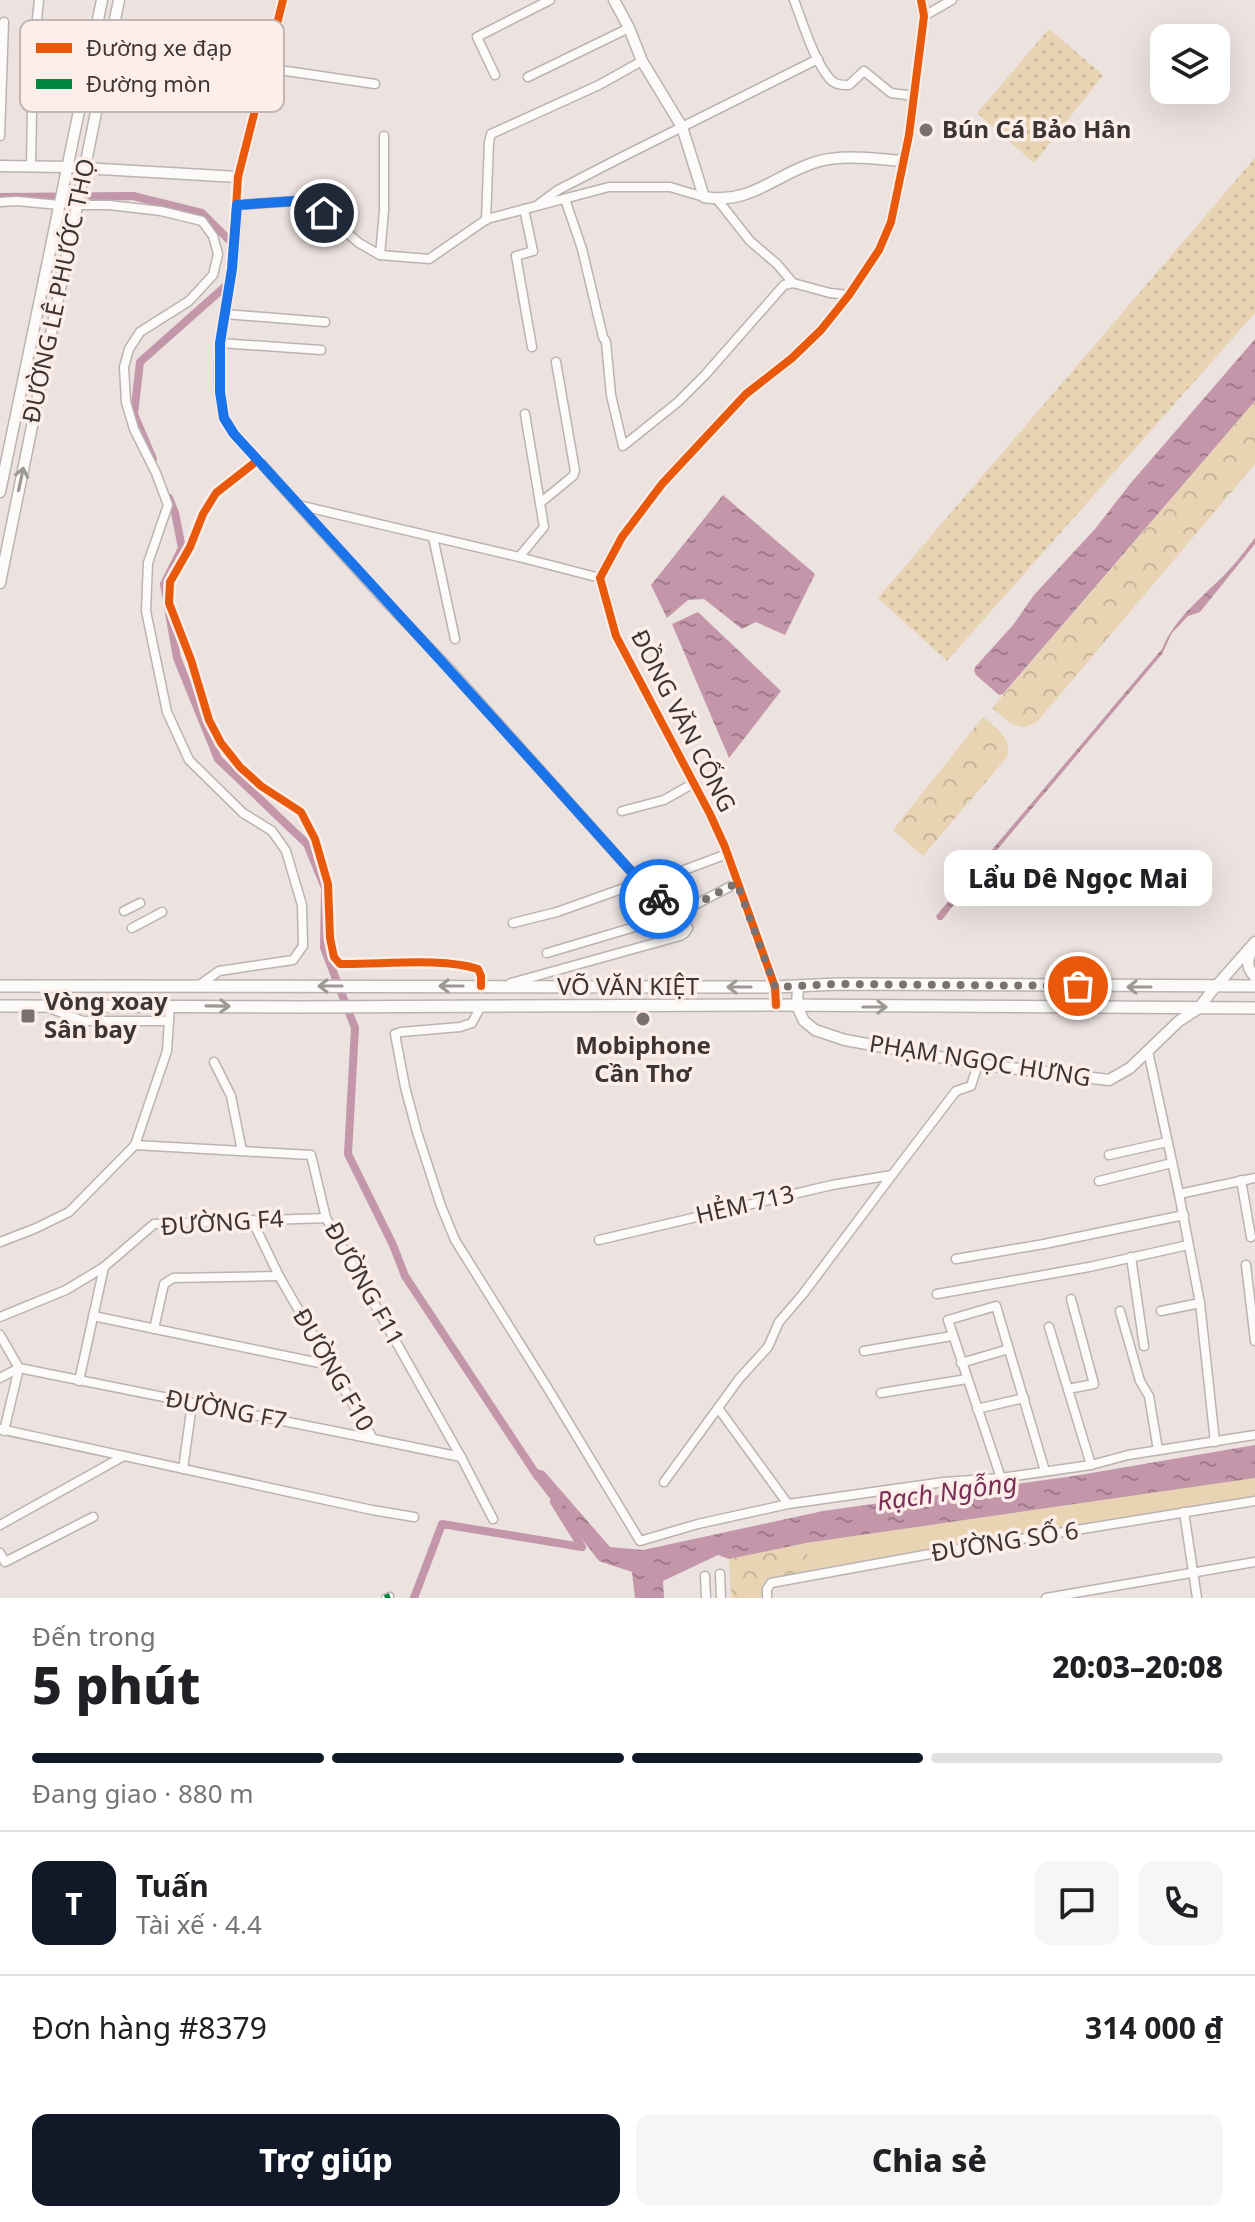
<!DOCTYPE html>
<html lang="vi">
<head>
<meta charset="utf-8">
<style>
  :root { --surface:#fff; --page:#f6f6f6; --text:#202124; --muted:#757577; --line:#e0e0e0; --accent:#111827 }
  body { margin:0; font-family:"Noto Sans",sans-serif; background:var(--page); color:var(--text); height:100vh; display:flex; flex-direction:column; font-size:30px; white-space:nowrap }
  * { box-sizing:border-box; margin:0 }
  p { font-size:26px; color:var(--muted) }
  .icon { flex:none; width:44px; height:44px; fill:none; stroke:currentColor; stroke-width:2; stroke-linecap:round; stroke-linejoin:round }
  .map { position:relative; height:1598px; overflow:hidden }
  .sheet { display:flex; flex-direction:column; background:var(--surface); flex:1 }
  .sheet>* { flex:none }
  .buttons { position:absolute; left:1150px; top:24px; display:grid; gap:16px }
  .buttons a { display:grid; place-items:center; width:80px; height:80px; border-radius:16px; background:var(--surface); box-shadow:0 8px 32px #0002; font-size:40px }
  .pin { position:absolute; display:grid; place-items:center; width:68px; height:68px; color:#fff; margin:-34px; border:4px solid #fff; border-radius:50%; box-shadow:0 2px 8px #0007 }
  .courier { position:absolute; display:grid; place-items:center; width:80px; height:80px; margin:-40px; border:6px solid #1a73e8; border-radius:50%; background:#fff; color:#222; box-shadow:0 2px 10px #0007 }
  .bubble { position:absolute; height:56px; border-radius:16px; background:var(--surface); box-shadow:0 8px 32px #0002; font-size:26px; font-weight:800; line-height:56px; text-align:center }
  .overview em { font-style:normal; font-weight:800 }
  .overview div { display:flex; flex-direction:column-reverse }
  .overview { display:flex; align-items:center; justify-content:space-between; height:136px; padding:0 32px }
  h1 { font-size:52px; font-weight:800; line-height:60px }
  .bar { display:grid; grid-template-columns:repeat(4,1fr); gap:12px 8px; align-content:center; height:96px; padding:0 32px }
  .bar i { height:10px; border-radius:6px; background:var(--line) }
  .bar .current { background:var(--accent) }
  .bar p { grid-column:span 4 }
  .line { display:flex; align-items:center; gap:20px; padding:0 32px; border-top:2px solid var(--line) }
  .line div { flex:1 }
  .round { display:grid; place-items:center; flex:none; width:84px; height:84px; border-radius:16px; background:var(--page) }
  .cta { display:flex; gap:16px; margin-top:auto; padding:16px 32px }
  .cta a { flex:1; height:92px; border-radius:16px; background:var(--accent); color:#fff; font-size:32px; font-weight:800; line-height:92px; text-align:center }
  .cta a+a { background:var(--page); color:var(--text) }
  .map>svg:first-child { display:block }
</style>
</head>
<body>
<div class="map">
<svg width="1255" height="1598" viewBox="0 0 1255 1598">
  <defs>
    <pattern id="grass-dots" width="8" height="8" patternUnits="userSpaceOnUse" patternTransform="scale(2)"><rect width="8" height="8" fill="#e8d3b3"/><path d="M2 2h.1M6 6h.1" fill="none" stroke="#c8b69a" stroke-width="1.8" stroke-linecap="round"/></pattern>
    <pattern id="forest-crowns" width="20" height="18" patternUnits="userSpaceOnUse" patternTransform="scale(2)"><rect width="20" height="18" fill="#e8d3b3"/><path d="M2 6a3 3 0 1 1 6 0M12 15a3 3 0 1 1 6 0" fill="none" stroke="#c8b69a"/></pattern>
    <pattern id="water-ripples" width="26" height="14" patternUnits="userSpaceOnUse" patternTransform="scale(2)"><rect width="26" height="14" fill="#c396a9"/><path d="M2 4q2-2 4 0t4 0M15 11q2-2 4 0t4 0" fill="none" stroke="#a07b8a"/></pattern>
  </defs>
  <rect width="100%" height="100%" fill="#ece2e0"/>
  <g fill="url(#grass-dots)">
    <polygon points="1049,29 1103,75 1034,163 977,113"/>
    <polygon points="1255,158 1255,313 947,661 878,598"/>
  </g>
  <g fill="url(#forest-crowns)">
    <polygon points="1255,401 1255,464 1036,723 1023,727 1012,724 992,708"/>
    <path d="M 983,717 C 997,728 1012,738 1007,757 L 923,856 L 893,830 Z"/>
    <polygon points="806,1543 810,1570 772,1579 764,1598 731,1598 729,1559"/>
  </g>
  <polygon fill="#e8d3b3" points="1255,1478 1255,1497 810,1570 806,1543"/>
  <g fill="url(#water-ripples)">
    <polygon points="1255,339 1255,401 1003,694 999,695 976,675 974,670 976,666 1013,625 1034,595 1095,529 1130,484"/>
    <polygon points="723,495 815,574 785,635 756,622 742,629 704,599 688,600 667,618 651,585"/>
    <path d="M 1255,538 L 1255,544 L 1200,612 L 1188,616 L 1172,633 L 1162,654 L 991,857 L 942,920 L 938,920 L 936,916 L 1162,649 C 1175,617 1203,597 1227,572 C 1237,562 1246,549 1255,538 Z"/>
    <polygon points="698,612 781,691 729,758 672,624"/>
    <polygon points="1255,1445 1255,1478 806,1543 729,1559 718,1555 663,1581 664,1598 635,1598 632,1572 599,1561 534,1478 533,1468 544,1471 610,1547 643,1550 823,1511 1074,1476"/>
  </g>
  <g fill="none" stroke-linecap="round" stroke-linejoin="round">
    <g stroke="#c396a9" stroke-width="8">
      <polyline points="0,197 133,196 202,213 232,243 231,252"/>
      <polyline points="153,459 134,414 140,362 228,284 229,281"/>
      <polyline points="169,498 175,513 182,548 164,584 177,658 218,759 307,844 325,888 324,948 355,1028 348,1154 393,1245 405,1276 538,1477"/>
      <polyline points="414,1598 442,1524 582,1547 554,1502"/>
    </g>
    <defs>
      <polyline id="pedestrian" points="385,1598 390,1596"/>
      <g id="minor">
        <path d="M 794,0 C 803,23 814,61 830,79 C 835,85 842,85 849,85 L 864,71 L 891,93 L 914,96"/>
        <polyline points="924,16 952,0"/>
        <polyline points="160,30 237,39 272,46"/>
        <polyline points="266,68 375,84"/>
        <polyline points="495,75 477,37 550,0"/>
        <polyline points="528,77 629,28"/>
        <polyline points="0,136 4,22"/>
        <polyline points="31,166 33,55 39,0"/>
        <path d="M 238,177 C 237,208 236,239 232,270 C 226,314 210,372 224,417 C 229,433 247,448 258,460 L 216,493 L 203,514 L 190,547 L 170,582 L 169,603 L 191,660 L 209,720 L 221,743 L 240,767 L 261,786 L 301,812 L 315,839 L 328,884 L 330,938 L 334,957 L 340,964 C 379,965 442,957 478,969 L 481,976 L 481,986"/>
        <polyline points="565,199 582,249 603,337 606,342 611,395 623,446 678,402 705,375 784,285 793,283 830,293 849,295"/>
        <polyline points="717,199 750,241 777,264 793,283"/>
        <polyline points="0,202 17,201 59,205"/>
        <polyline points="539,204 558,190 620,158 818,59"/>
        <polyline points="77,205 109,205 161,211 202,221 213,236 218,254 213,275 189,301 140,332 129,349 124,367 126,402 134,429 156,473 168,505 148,563 146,611 167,712 189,760 243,813 272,831 286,851 302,905 303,946 293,960 219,971 198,986"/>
        <polyline points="237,205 296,201 324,213 359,243 380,255 429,259 487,219 609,187 670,187 704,197"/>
        <polyline points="524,209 533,251 516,256 532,347"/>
        <polyline points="486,220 489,142 491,134 599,85 642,61"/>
        <polyline points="380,255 384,211 384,136"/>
        <polyline points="225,314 325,322"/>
        <polyline points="220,343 321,350"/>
        <polyline points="258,460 298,505 519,557 600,578"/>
        <polyline points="540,503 573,476 575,471 556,362"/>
        <polyline points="298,505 383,599 451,670 628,868 688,928 685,933 680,936 511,983"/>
        <polyline points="433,537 455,639"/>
        <polyline points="519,557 544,527 525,414"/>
        <polyline points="622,811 664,800 694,783"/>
        <polyline points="644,885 727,854"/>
        <polyline points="124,911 140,903"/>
        <polyline points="513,923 557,912 641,882"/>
        <polyline points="132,928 162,912"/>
        <polyline points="547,953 675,915 737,883"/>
        <polyline points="481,1006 472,1023 460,1027 401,1032 395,1034 405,1087 417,1132 441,1206 455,1240 547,1387 640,1541 698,1524 788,1504 944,1482 1001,1478"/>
        <polyline points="52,1009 83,1021 169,1021"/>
        <polyline points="1148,1051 1179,1194 1200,1303 1215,1442"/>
        <polyline points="214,1062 231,1096 242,1151"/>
        <polyline points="135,1145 311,1155 326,1218 461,1457 493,1519"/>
        <polyline points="1109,1155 1167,1142"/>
        <polyline points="1241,1180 1251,1237"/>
        <polyline points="1099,1181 1172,1163"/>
        <polyline points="1179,1194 1255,1178"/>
        <polyline points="252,1220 279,1276 373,1439 461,1457"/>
        <polyline points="599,1240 832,1185 892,1175 956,1091 971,1086 978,1064"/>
        <polyline points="0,1242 34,1229 69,1212 135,1145 167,1051 170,1005"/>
        <polyline points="1131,1257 1144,1346"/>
        <polyline points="956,1259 1044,1244 1184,1215"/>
        <polyline points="1246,1265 1255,1341"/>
        <polyline points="937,1294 1089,1267 1188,1245"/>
        <polyline points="1120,1311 1140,1381 1149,1396 1158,1450"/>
        <polyline points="1161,1311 1200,1303"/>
        <polyline points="93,1316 329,1365"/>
        <polyline points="0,1317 66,1290 104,1267 154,1224 326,1218"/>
        <polyline points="1049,1327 1091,1465 1128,1455 1255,1435"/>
        <polyline points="154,1329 164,1284 173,1278 279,1276"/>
        <polyline points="0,1335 19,1368 373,1439"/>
        <polyline points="864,1351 952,1336"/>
        <polyline points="961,1363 1009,1349"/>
        <polyline points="0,1378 19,1368"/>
        <polyline points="79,1381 104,1267"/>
        <polyline points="1068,1389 1094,1384 1071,1299"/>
        <polyline points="881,1393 967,1379"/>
        <polyline points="718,1408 788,1504"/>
        <polyline points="977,1409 1024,1398"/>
        <polyline points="0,1429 372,1510 414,1517"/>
        <polyline points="4,1431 19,1368"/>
        <polyline points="183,1469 192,1404"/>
        <polyline points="1045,1471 996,1306 948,1320 1001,1478 1091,1465"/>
        <polyline points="664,1482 739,1379 768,1347 779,1322 803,1294 892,1175"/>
        <polyline points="1184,1512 1197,1598"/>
        <polyline points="0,1525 122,1457"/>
        <polyline points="0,1553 5,1562 93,1517"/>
        <polyline points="720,1574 721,1598"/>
        <polyline points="705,1576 706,1598"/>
        <polyline points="767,1598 767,1589 771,1583 941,1552 1255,1501"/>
        <polyline points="1046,1598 1255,1562"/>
      </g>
      <g id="tertiary">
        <path d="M 614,0 L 629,28 L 642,61 L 682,127 L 704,197 C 751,205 774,175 816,162 C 844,154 875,159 904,161"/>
        <polyline points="0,166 66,167 238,177 283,0"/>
        <polyline points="0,492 102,0"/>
        <polyline points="0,583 119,0"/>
        <path d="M 1252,950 C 1246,961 1247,968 1255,977"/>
        <polyline points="798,986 797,1006 804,1021 815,1030 845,1040 978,1064 1109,1080 1130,1068 1179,1021 1199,1008 1211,992 1255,942"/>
        <polyline points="776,1005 775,987 725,847 710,814 616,636 600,578 622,537 662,484 746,394 792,358 821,330 849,295 879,250 891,222 909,135 924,16 921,0"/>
      </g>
      <g id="secondary">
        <polyline points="0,986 775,987 837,984 1255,986"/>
        <polyline points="0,1006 299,1007 776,1005 1255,1008"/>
      </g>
    </defs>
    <use href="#pedestrian" stroke="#bbb3b1" stroke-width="9"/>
    <use href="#minor" stroke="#bbb3b1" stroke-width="11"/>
    <use href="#tertiary" stroke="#bbb3b1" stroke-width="13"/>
    <use href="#secondary" stroke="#bbb3b1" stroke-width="14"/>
    <use href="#pedestrian" stroke="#fcfbfa" stroke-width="6"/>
    <use href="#minor" stroke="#fcfbfa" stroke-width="8"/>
    <use href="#tertiary" stroke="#fcfbfa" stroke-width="10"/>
    <use href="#secondary" stroke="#fcfbfa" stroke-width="11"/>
    <polyline stroke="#00873e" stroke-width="6" stroke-dasharray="12 6" stroke-linecap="butt" points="385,1598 390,1596"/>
    <defs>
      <g id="cycleway">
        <path d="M 283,0 L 238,177 L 232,269 L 220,343 L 220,392 L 224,418 L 234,434 L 258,460 L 216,493 L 203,514 L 190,547 L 170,582 L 169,603 L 191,660 L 209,720 L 221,743 L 240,767 L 261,786 L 301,812 L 315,839 L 328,884 L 330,938 L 334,957 L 340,964 C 379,965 442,957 478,969 L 481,976 L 481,986"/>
        <polyline points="776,1005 775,987 725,847 710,814 616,636 600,578 622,537 662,484 746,394 792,358 821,330 849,295 879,250 891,222 909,135 924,16 921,0"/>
      </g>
    </defs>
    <use href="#cycleway" stroke="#fdeee9" stroke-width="13"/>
    <use href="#cycleway" stroke="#e8590c" stroke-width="8"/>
  </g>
  <defs><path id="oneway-shaft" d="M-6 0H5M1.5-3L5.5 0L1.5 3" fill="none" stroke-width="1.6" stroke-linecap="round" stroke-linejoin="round" transform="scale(2)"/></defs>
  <g stroke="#9c9896">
    <use href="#oneway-shaft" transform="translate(21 479) rotate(-78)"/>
    <use href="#oneway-shaft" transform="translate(330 986) rotate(-180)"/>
    <use href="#oneway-shaft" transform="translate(451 986) rotate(180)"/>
    <use href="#oneway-shaft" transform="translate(739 987) rotate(-180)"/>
    <use href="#oneway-shaft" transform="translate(1139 987) rotate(180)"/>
    <use href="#oneway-shaft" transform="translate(218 1006) rotate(1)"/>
    <use href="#oneway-shaft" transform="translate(875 1007)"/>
  </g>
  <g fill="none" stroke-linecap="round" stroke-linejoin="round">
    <polyline stroke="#7a7270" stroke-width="8" stroke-dasharray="0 14.4" points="659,899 675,915 737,883 775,987 837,984 1078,986"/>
    <path stroke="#1a73e8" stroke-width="10" d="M 324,213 L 296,201 L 237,205 L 232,269 L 220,343 L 220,392 L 224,418 L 234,434 C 366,579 498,722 628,868 L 659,899"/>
  </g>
  <g fill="#7a7270" stroke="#fdeee9" stroke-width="3">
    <circle cx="926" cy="130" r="8"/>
    <rect x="20" y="1008" width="16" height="16" rx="4"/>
    <circle cx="643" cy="1019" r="8"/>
  </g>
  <g text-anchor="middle" stroke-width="7" stroke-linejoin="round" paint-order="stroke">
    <g font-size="24" font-weight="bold" fill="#3d3533" stroke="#fdeee9" text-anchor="start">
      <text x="942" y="138">Bún Cá Bảo Hân</text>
      <text x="44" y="1010">Vòng xoay<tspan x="44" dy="28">Sân bay</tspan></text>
      <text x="643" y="1054" text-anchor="middle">Mobiphone<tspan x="643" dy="28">Cần Thơ</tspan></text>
    </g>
    <g font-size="24" fill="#3d3533" stroke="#fdeee9">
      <text transform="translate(59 291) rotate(-78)" y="8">ĐƯỜNG LÊ PHƯỚC THỌ</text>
      <text transform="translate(683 721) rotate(63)" y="8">ĐỒNG VĂN CỐNG</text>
      <text x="628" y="995">VÕ VĂN KIỆT</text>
      <text transform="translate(980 1061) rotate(9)" y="8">PHẠM NGỌC HƯNG</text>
      <text transform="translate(745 1205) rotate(-13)" y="8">HẺM 713</text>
      <text transform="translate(222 1223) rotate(-4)" y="8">ĐƯỜNG F4</text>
      <text transform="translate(364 1284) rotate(61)" y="8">ĐƯỜNG F11</text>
      <text transform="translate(333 1370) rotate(60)" y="8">ĐƯỜNG F10</text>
      <text transform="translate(226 1410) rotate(11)" y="8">ĐƯỜNG F7</text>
      <text transform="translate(1005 1542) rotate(-9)" y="8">ĐƯỜNG SỐ 6</text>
    </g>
    <g font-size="26" font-style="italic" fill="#792e54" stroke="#fdeee9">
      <text transform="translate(947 1492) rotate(-8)" y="9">Rạch Ngỗng</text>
    </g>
  </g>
  <rect x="20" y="20" width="264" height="92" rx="12" fill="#fdeee9" stroke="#c3b6b2" stroke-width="2"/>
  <rect x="36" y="43" width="36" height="10" fill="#e8590c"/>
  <rect x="36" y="79" width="36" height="10" fill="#00873e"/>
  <g font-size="22" fill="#3d3533">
    <text x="86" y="56">Đường xe đạp</text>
    <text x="86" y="92">Đường mòn</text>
  </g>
</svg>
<div class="buttons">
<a><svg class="icon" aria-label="layers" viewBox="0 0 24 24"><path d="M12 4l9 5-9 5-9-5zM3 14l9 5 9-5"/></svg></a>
</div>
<div class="pin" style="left:1078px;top:986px;background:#ea580c"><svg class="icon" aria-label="bag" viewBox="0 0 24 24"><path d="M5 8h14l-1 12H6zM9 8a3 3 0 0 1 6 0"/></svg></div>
<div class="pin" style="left:324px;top:213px;background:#1f2937"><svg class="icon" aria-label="home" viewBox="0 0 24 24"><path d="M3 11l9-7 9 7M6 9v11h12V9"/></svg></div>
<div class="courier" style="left:659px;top:899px"><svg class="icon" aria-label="bike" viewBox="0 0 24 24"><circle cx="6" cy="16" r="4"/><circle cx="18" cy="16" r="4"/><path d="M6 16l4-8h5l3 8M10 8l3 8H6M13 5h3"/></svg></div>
<div class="bubble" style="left:944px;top:850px;width:268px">Lẩu Dê Ngọc Mai</div>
</div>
<section class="sheet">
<div class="overview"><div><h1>5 phút</h1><p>Đến trong</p></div><em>20:03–20:08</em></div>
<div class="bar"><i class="current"></i><i class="current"></i><i class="current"></i><i></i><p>Đang giao · 880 m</p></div>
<div class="line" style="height:144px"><b class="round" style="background:var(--accent);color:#fff">T</b><div><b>Tuấn</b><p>Tài xế · 4.4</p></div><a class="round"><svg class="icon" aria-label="chat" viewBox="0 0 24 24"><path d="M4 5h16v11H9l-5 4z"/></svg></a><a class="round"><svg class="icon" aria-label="phone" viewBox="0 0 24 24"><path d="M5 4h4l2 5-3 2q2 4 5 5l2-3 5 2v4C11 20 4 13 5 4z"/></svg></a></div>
<div class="line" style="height:104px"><div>Đơn hàng #8379</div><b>314 000 ₫</b></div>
<div class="cta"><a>Trợ giúp</a><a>Chia sẻ</a></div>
</section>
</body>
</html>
